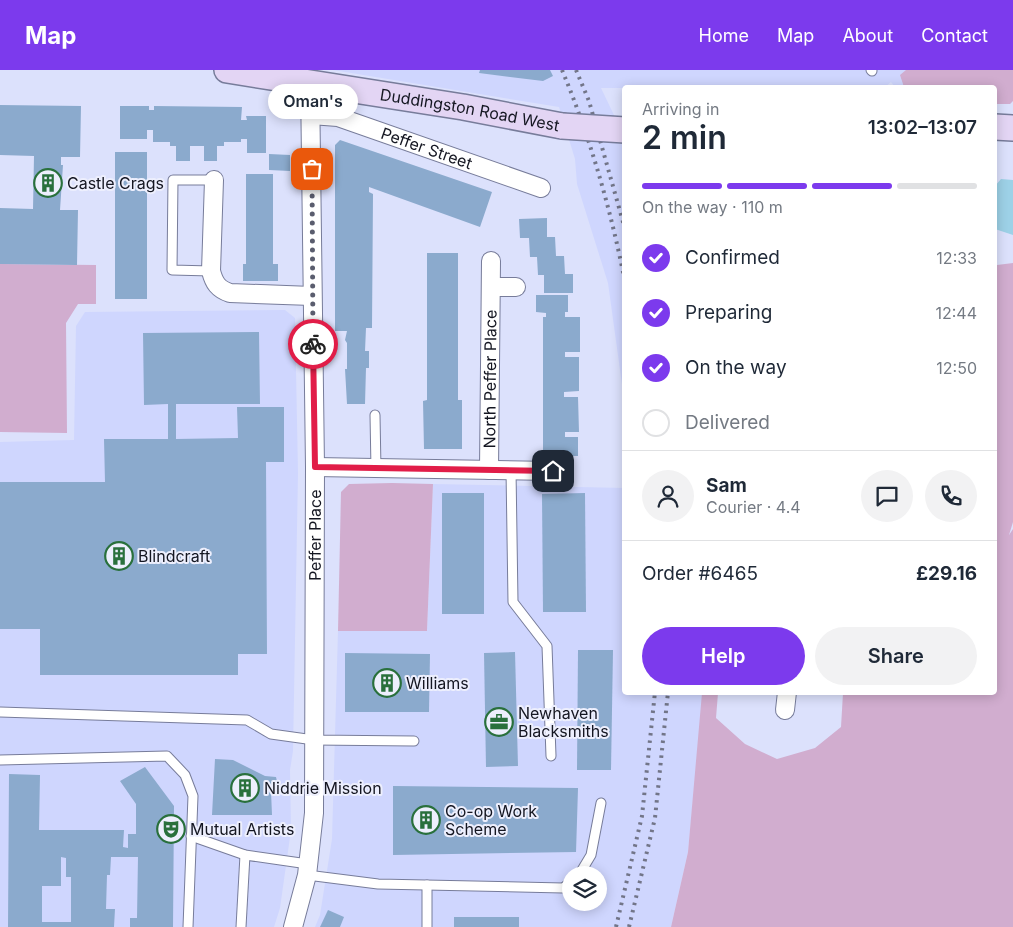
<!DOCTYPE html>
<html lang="en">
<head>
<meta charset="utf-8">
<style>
  :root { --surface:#fff; --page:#f2f2f3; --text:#1f2937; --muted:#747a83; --line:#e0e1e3; --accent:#7c3aed }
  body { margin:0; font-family:Inter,sans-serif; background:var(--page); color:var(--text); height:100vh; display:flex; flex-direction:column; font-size:19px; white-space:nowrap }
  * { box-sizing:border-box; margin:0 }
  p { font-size:16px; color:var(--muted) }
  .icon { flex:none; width:28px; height:28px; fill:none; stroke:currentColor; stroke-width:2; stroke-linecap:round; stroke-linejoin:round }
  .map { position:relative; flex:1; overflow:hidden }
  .sheet { position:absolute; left:622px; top:15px; width:375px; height:610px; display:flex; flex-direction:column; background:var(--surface); border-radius:5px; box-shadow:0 2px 12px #0003 }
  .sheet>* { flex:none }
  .buttons { position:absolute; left:562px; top:796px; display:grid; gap:10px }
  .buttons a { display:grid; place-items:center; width:45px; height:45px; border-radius:50%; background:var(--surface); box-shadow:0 2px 12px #0003; font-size:25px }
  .pin { position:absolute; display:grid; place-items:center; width:42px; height:42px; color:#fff; margin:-21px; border-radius:10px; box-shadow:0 2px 8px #0006 }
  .courier { position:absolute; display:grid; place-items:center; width:50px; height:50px; margin:-25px; border:4px solid #e11d48; border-radius:50%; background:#fff; color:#222; box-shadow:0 1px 6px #0007 }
  .bubble { position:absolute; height:35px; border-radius:18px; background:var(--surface); box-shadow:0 2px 12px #0003; font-size:16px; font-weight:600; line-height:35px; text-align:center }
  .overview em { font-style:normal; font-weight:600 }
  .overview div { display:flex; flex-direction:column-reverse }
  .overview { display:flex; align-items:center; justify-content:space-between; height:85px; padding:0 20px }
  h1 { font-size:32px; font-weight:600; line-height:38px }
  .bar { display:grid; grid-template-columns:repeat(4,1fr); gap:8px 5px; align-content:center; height:60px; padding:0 20px }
  .bar i { height:6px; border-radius:4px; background:var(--line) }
  .bar .selected { background:var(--accent) }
  .bar p { grid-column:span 4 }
  .line { display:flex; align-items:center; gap:12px; padding:0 20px; border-top:1px solid var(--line) }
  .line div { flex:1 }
  .round { display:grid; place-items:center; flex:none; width:52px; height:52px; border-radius:26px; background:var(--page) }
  ol { padding:0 20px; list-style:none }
  li { display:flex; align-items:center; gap:15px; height:55px }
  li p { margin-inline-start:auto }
  li .icon { padding:5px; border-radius:50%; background:var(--accent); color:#fff; stroke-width:4 }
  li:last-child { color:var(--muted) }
  li i { width:28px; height:28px; border:2px solid var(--line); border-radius:50% }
  .action { display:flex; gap:10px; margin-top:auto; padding:10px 20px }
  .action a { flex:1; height:58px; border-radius:30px; background:var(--accent); color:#fff; font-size:20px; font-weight:600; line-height:58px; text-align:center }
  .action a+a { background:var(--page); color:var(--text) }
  header { display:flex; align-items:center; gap:30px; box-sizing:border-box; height:70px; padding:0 25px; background:var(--accent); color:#fff }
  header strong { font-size:24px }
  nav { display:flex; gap:28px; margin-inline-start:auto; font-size:18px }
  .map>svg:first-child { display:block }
</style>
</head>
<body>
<header>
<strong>Map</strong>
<nav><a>Home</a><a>Map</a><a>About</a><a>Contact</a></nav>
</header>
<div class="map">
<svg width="1013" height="857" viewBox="0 0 1013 857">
  <rect width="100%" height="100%" fill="#dce1fc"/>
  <g fill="#cfd6fe" fill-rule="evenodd">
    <polygon points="333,0 979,0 966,18 895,17 891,12 884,18 601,18 625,68 625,336 608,213 577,114 575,89 559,37"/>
    <polygon points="285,240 295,248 298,403 293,681 290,700 291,760 280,838 274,857 0,857 0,372 74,370 76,256 85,242"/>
    <path d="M 433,414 L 625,418 L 625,622 L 703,623 L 688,782 L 671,857 L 315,857 L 320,845 L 332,769 L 338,561 L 427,561 ZM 571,805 L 599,805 L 599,832 L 571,832 Z"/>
  </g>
  <g fill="#d1adcf">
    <polygon points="906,0 1013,0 1013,31 1010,34 995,34 995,18 904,17 900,5"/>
    <polygon points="1013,193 1013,452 1009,465 1013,459 1013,857 671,857 688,782 702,623 718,623 716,648 745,674 777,689 815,678 841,657 843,623 995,622 995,199 997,195"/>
    <polygon points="0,194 96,195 96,234 78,234 66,253 67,363 0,362"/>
    <polygon points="392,413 433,414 427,561 338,561 341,422 349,414"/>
  </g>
  <polygon fill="#9dd1e7" points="1001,109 1013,110 1013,165 995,159 995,116"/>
  <g fill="#8baacd" fill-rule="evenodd">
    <polygon points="480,0 550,0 553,6 543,11 479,3"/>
    <polygon points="0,35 81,36 80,87 61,87 61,95 63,95 60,140 78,140 77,195 0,194 0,138 33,139 34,86 0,85"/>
    <polygon points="120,36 149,36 149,40 154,40 154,36 242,37 241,50 247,50 246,46 266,46 266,83 247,83 247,69 241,69 241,72 224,72 224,76 217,76 217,91 204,91 204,76 190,76 190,91 176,91 176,76 170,76 170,72 153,72 153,60 147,60 147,69 120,69"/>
    <polygon points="340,70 492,122 480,157 369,117 369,122 373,124 372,258 366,258 365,281 369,281 369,298 366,298 365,334 347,334 345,299 347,299 347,273 345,270 347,261 335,261 335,75"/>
    <rect x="115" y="82" width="32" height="147"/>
    <polygon points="269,84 290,85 290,101 269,100"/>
    <polygon points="246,104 273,104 273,194 278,194 278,211 243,211 243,194 246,194"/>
    <polygon points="547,148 547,167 555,167 556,186 564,186 565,204 573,204 573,223 544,223 544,205 538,205 537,187 530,187 529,168 520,168 519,149"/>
    <polygon points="427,183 458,183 458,330 462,330 462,379 424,379 423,331 427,330"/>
    <polygon points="536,225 568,225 568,242 565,242 565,247 580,247 580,282 565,282 565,287 579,287 579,321 564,322 564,327 578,327 579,362 565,362 565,367 578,367 578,386 543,386 543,247 546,247 546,243 536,242"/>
    <polygon points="259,262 260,334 176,334 176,369 238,368 237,337 284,337 284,392 266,392 267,584 238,584 238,605 40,605 40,559 0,559 0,412 105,412 104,369 168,369 168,334 144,335 143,263"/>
    <rect x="442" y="423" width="42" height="121"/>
    <polygon points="585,423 586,542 543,542 542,424"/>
    <polygon points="578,580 613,580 611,700 577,700"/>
    <polygon points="515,582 518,696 486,697 484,583"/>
    <polygon points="345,583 430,584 429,642 345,642"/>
    <polygon points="215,689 233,690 265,706 276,707 278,716 271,721 272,745 212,745"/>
    <path d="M 145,697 L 174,736 L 173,857 L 130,857 L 130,848 L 137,848 L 138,787 L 111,787 L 110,805 L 107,805 L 106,839 L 115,839 L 114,857 L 8,857 L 9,704 L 40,705 L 39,760 L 124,760 L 123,777 L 128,778 L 128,764 L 136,764 L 136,734 L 120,711 ZM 61,787 L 66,788 L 66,807 L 71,807 L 71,852 L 42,852 L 42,816 L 61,816 Z"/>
    <polygon points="393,716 578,718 576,782 393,785"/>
    <polygon points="328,840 344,847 340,857 320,857"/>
    <rect x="454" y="847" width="65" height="10"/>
  </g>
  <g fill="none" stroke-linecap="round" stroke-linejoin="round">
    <defs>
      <g id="lane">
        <polyline points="871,0 872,1"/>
        <polyline points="211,201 172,200 173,110 214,110"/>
        <polyline points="375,345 376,399"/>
        <polyline points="511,400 513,532 547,576 551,686"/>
        <polyline points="0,642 247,650 271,664 314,670 414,671"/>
        <polyline points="0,690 167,686 185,705 193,726 188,857"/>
        <polyline points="191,766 245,785 308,794"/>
        <polyline points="307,805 378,814 563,818 571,812"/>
        <polyline points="579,805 591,785 601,733"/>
        <polyline points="241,857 245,785"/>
        <polyline points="427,857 427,815"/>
      </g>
      <g id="street">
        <path id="s1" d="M 311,45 L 338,47 L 541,118"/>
        <path d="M 214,110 L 211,201 C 214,213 218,219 230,223 L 312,226"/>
        <polyline points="491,217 516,217"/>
        <polyline points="315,397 553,401"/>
        <path id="s2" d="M 489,400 L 491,191"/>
        <polyline points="785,640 787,622"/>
        <path id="s3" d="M 293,857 L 307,805 L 314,743 L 315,397 L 310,12"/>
      </g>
      <g id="secondary">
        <path id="s4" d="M 227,0 L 463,37 L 562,56"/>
        <polyline points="995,57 1013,58"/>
      </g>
    </defs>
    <use href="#lane" stroke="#777c9a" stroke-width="11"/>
    <use href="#street" stroke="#777c9a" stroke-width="20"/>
    <use href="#secondary" stroke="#777c9a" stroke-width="28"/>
    <use href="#lane" stroke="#fff" stroke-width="9"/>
    <use href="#street" stroke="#fff" stroke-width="18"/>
    <use href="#secondary" stroke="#e3d5f4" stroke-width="25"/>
    <g stroke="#727588" stroke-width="4" stroke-dasharray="2.5 5" stroke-linecap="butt">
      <path d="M 562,0 C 590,67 611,140 625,212"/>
      <polyline points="576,0 589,31 625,159"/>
      <polyline points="616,857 642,746 655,622"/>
      <polyline points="629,857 655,748 668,622"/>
    </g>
    <defs>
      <polyline id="secondary-bridge" points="562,56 625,60"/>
    </defs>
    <use href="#secondary-bridge" stroke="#777c9a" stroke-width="28" stroke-linecap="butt"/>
    <use href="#secondary-bridge" stroke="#e3d5f4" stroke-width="25"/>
  </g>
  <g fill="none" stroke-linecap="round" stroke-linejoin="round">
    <polyline stroke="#5a5d6e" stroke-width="5" stroke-dasharray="0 9" points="312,99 313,274"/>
    <polyline stroke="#e11d48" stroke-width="6" points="313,274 315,397 553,401"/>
  </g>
  <defs>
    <symbol id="building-ring" viewBox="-11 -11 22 22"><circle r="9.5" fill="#edeffd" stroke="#29703c" stroke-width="1.5"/><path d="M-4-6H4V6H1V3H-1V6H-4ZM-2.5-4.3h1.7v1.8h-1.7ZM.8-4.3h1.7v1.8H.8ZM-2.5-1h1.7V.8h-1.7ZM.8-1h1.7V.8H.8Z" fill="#29703c"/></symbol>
    <symbol id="office-ring" viewBox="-11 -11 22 22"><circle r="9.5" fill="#edeffd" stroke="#29703c" stroke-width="1.5"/><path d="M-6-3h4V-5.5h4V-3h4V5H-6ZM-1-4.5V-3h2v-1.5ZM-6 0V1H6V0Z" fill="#29703c"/></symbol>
    <symbol id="theatre-ring" viewBox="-11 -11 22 22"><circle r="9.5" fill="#edeffd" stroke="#29703c" stroke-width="1.5"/><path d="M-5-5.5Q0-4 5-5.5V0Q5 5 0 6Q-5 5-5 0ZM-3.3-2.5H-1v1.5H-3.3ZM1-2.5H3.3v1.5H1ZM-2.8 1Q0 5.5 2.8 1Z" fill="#29703c"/></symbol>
  </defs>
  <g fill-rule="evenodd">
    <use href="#building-ring" x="32" y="97" width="32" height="32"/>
    <use href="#building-ring" x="103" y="470" width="32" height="32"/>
    <use href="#building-ring" x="371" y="597" width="32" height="32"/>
    <use href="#office-ring" x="483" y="636" width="32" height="32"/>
    <use href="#building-ring" x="229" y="702" width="32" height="32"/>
    <use href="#building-ring" x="410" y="734" width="32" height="32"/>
    <use href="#theatre-ring" x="155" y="743" width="32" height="32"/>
  </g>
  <g text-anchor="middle" stroke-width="4" stroke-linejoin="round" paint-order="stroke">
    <g font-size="16" fill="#141621" stroke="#edeffd">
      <text dy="6" stroke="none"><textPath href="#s4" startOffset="246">Duddingston Road West</textPath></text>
      <text dy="6" stroke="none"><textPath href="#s1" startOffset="121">Peffer Street</textPath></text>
      <text dy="6" stroke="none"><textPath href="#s2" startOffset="91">North Peffer Place</textPath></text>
      <text dy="6" stroke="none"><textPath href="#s3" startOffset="394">Peffer Place</textPath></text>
    </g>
    <g font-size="16" fill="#141621" stroke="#edeffd" text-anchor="start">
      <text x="67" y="119">Castle Crags</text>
      <text x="138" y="492">Blindcraft</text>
      <text x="406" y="619">Williams</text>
      <text x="518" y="649">Newhaven<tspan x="518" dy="18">Blacksmiths</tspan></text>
      <text x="264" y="724">Niddrie Mission</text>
      <text x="445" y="747">Co-op Work<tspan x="445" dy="18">Scheme</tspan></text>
      <text x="190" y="765">Mutual Artists</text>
    </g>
  </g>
</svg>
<div class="buttons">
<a><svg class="icon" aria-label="layers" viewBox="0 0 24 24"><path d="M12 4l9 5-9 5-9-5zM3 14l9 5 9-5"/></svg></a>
</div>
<div class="pin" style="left:312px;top:99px;background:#ea580c"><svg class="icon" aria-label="bag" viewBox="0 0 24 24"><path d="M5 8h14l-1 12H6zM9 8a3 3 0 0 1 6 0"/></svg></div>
<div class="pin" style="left:553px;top:401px;background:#1f2937"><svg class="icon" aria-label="home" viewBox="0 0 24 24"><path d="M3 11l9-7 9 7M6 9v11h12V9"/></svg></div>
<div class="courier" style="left:313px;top:274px"><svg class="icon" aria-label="bike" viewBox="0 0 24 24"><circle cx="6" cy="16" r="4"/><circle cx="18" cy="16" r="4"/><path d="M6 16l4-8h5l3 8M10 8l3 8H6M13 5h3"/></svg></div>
<div class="bubble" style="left:268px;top:14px;width:90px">Oman's</div>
<section class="sheet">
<div class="overview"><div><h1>2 min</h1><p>Arriving in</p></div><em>13:02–13:07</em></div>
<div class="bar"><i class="selected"></i><i class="selected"></i><i class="selected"></i><i></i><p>On the way · 110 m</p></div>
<ol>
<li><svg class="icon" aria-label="check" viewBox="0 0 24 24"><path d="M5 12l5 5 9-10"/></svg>Confirmed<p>12:33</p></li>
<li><svg class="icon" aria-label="check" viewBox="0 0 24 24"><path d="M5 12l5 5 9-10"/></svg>Preparing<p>12:44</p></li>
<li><svg class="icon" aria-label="check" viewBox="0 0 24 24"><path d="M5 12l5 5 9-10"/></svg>On the way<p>12:50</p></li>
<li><i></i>Delivered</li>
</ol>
<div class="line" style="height:90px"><a class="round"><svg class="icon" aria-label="person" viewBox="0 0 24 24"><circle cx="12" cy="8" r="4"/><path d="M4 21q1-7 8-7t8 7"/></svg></a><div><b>Sam</b><p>Courier · 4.4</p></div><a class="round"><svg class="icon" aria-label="chat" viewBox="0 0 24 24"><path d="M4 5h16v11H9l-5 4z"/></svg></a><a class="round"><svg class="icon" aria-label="phone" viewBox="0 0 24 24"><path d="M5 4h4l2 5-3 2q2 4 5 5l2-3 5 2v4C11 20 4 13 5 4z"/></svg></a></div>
<div class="line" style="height:65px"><div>Order #6465</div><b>£29.16</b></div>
<div class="action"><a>Help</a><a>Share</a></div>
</section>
</div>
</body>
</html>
